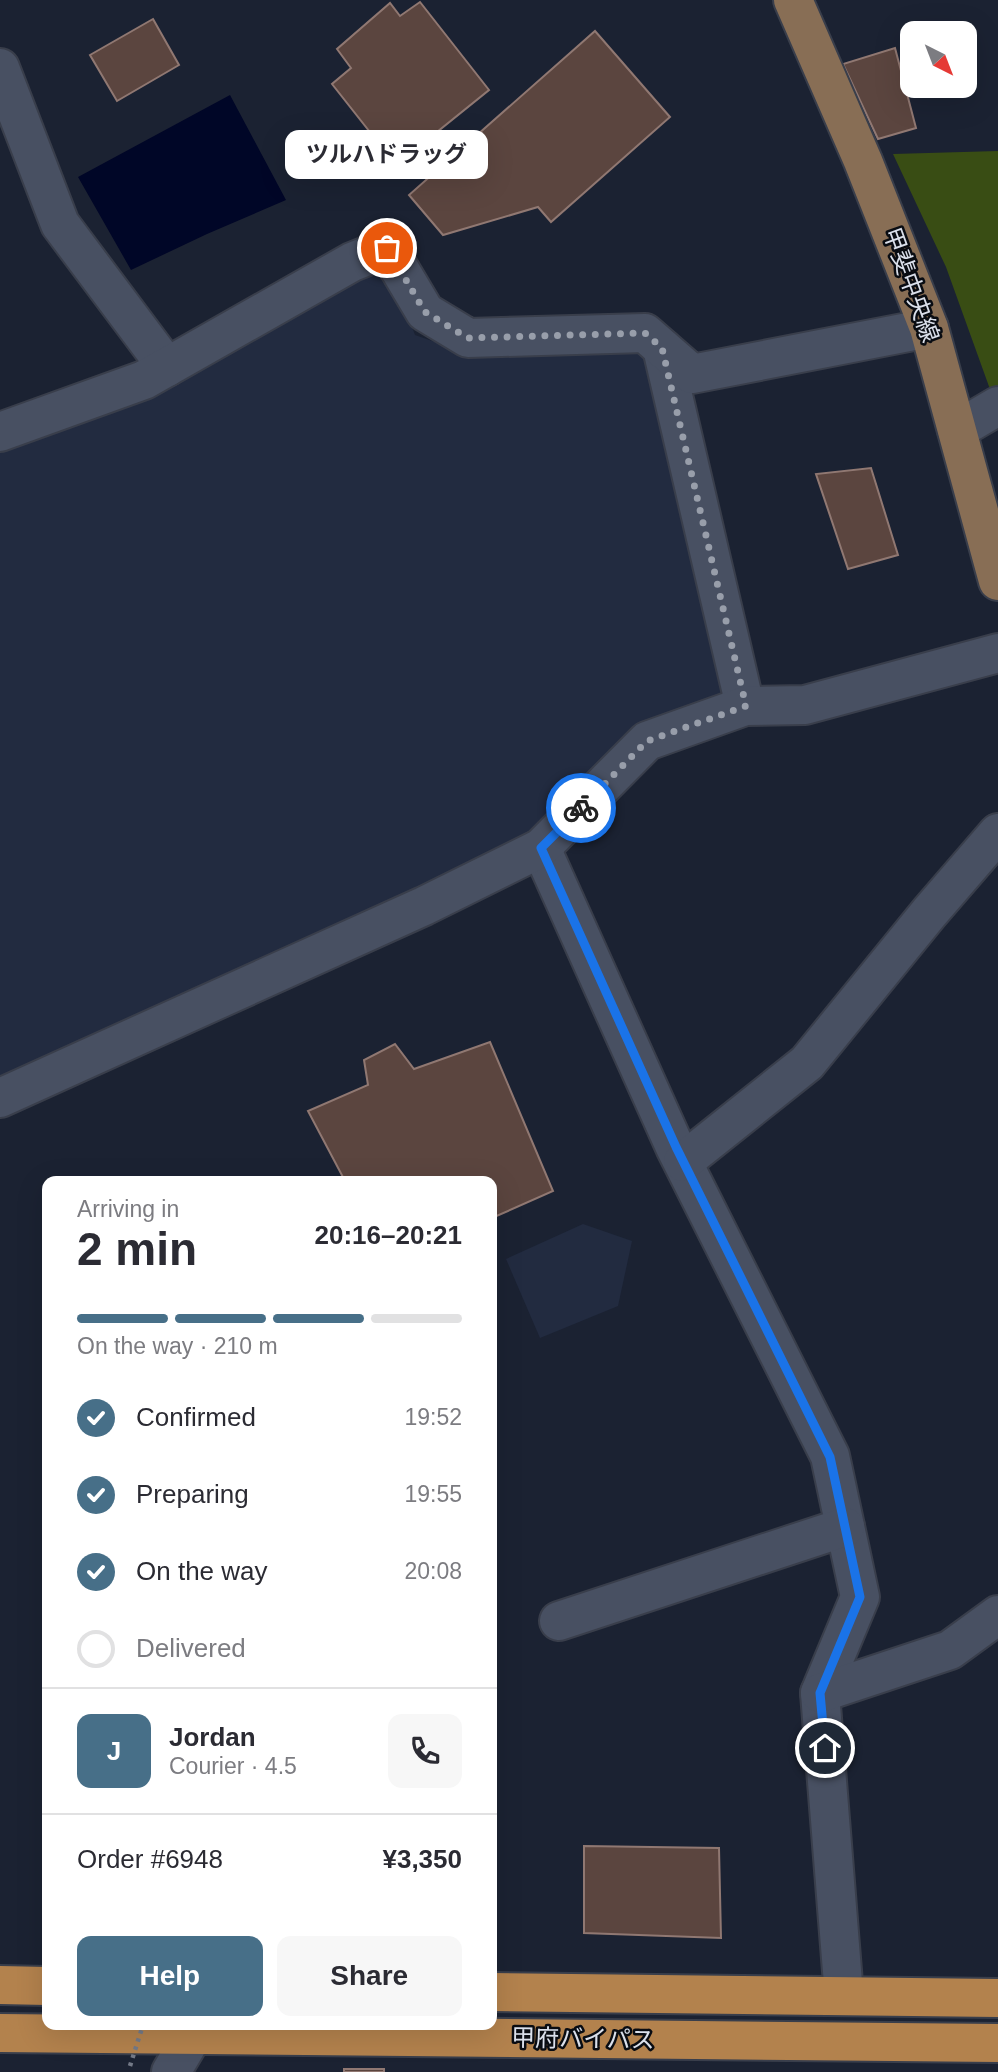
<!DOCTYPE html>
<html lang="en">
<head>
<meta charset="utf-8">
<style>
  :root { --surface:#fff; --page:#f7f7f7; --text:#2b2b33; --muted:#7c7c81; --line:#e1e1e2; --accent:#476f88 }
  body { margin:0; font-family:Helvetica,"Noto Sans JP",sans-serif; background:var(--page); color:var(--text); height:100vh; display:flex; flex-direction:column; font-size:26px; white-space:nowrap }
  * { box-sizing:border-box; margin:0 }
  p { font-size:23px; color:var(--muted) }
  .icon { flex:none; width:38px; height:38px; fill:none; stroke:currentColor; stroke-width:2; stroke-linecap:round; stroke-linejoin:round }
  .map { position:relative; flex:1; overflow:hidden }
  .drawer { position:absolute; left:42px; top:1176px; width:455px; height:854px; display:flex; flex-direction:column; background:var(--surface); border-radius:14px; box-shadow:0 7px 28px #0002 }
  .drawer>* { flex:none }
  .needle { width:46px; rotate:138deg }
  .tools { position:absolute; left:900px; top:21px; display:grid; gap:14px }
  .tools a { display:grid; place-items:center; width:77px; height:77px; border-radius:14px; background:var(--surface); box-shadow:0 7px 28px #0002; font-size:35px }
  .pin { position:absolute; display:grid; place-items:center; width:60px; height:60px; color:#fff; margin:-30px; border:4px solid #fff; border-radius:50%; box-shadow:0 2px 7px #0007 }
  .courier { position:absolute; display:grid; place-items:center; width:70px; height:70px; margin:-35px; border:5px solid #1a73e8; border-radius:50%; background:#fff; color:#222; box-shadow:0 2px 9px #0007 }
  .bubble { position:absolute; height:49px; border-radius:14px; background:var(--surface); box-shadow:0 7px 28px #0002; font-size:23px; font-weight:700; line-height:49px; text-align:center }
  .headline em { font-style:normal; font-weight:700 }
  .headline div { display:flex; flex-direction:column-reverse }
  .headline { display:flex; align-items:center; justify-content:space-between; height:119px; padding:0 35px }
  h1 { font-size:46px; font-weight:700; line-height:52px }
  .bar { display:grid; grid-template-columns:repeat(4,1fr); gap:10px 7px; align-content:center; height:84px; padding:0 35px }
  .bar i { height:9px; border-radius:5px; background:var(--line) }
  .bar .current { background:var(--accent) }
  .bar p { grid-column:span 4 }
  .line { display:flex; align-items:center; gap:18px; padding:0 35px; border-top:2px solid var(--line) }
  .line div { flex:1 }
  .round { display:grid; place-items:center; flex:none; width:74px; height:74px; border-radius:14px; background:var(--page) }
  ol { padding:0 35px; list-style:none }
  li { display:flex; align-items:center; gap:21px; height:77px }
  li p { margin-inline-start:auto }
  li .icon { padding:7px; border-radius:50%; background:var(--accent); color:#fff; stroke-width:4 }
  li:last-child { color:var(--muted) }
  li i { width:38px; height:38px; border:4px solid var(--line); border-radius:50% }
  .cta { display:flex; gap:14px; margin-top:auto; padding:14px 35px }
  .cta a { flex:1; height:80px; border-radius:14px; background:var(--accent); color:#fff; font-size:28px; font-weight:700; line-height:80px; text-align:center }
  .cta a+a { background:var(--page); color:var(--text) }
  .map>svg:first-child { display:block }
</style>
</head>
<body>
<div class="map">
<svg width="998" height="2072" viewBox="0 0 998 2072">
  <rect width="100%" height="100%" fill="#1b2232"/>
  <g fill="#222b40">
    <polygon points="369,269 393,277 415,335 475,356 633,340 653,369 735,697 544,839 0,1088 0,446"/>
    <polygon points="583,1224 632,1241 618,1306 540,1338 506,1259"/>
  </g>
  <polygon fill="#394d14" points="998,151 998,388 991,392 946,267 893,154"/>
  <polygon fill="#000627" points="230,95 286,200 207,234 131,270 78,177"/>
  <g fill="#5b453f" stroke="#907872" stroke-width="2">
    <polygon points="420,2 489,90 396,165 332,84 351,68 337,49 390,3 400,16"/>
    <polygon points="153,19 179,65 117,101 90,55"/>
    <polygon points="595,31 670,117 551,222 538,207 443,235 409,195"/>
    <polygon points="895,48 916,128 878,139 843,64"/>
    <polygon points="871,468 898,555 848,569 816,474"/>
    <polygon points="490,1042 553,1191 492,1218 492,1181 345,1181 308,1111 368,1085 364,1060 395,1044 414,1069"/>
    <polygon points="584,1846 719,1848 721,1938 584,1933"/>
    <rect x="344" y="2069" width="40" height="3"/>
  </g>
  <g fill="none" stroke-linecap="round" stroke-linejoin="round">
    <defs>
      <g id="minor">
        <polyline points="0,68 60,224 167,367"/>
        <polyline points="662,348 745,706"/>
        <polyline points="957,430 998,406"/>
        <polyline points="0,432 144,380 352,262 387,248 425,312 468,338 645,333 692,374 929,328"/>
        <polyline points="541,848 675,1147 830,1456 860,1597 820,1693 844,1996"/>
        <polyline points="0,1098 424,906 541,848 647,741 745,706 805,705 998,653"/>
        <polyline points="683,1162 807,1063 929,913 998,833"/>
        <polyline points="559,1621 845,1527"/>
        <polyline points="820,1693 950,1650 998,1615"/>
        <polyline points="171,2072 193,2035"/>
      </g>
      <polyline id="major" points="793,0 863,161 929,328 998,581"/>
      <g id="highway">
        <polyline points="0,1985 47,1986"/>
        <polyline points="492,1992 998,1998"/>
        <polyline points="0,2033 998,2043"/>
      </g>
    </defs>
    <use href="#minor" stroke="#393e4b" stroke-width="42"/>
    <use href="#major" stroke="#393e4b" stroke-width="42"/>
    <use href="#highway" stroke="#393e4b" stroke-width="42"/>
    <use href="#minor" stroke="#485062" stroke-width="38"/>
    <use href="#major" stroke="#886e55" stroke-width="38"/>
    <use href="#highway" stroke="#b3824d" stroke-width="38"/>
    <polyline stroke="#737987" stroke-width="4.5" stroke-dasharray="3.5 5" stroke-linecap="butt" points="130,2066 143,2025"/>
  </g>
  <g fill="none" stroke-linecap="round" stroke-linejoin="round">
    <polyline stroke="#989eaa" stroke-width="7" stroke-dasharray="0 12.6" points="387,248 425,312 468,338 645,333 662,348 746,706 647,741 581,808"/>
    <polyline stroke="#1a73e8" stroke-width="9" points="581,808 541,848 676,1147 830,1457 860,1597 820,1693 825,1748"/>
  </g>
  <g text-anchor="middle" stroke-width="5" stroke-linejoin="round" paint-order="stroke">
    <g font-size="24" fill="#dbe0eb" stroke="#090c12">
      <text transform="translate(911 285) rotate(70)" y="8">甲斐中央線</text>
      <text transform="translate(583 2039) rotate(1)" y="8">甲府バイパス</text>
    </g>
  </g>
</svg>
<div class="tools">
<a><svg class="needle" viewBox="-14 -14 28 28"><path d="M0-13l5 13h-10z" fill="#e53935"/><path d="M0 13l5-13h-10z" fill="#7c7c81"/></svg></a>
</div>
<div class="pin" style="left:387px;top:248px;background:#ea580c"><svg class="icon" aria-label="bag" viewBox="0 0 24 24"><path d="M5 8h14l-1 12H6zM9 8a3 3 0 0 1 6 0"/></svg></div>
<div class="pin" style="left:825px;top:1748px;background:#1f2937"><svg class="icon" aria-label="home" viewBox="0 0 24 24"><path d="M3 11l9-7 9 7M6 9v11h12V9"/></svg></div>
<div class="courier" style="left:581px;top:808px"><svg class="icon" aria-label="bike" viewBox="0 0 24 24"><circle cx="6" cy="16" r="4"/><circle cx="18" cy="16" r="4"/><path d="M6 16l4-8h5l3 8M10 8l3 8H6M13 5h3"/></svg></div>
<div class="bubble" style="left:285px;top:130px;width:203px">ツルハドラッグ</div>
<section class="drawer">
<div class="headline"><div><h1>2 min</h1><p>Arriving in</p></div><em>20:16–20:21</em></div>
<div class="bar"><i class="current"></i><i class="current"></i><i class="current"></i><i></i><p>On the way · 210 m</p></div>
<ol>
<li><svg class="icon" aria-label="check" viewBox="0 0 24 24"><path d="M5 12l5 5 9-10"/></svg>Confirmed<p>19:52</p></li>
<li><svg class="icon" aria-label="check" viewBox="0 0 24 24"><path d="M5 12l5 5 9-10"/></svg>Preparing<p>19:55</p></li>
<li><svg class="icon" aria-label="check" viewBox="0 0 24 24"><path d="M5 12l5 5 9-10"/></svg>On the way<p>20:08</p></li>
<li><i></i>Delivered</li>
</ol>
<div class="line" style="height:126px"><b class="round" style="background:var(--accent);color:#fff">J</b><div><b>Jordan</b><p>Courier · 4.5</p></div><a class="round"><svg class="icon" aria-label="phone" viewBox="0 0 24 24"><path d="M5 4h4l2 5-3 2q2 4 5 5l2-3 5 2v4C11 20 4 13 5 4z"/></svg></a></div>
<div class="line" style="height:91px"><div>Order #6948</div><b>¥3,350</b></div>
<div class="cta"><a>Help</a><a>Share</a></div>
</section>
</div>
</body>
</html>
